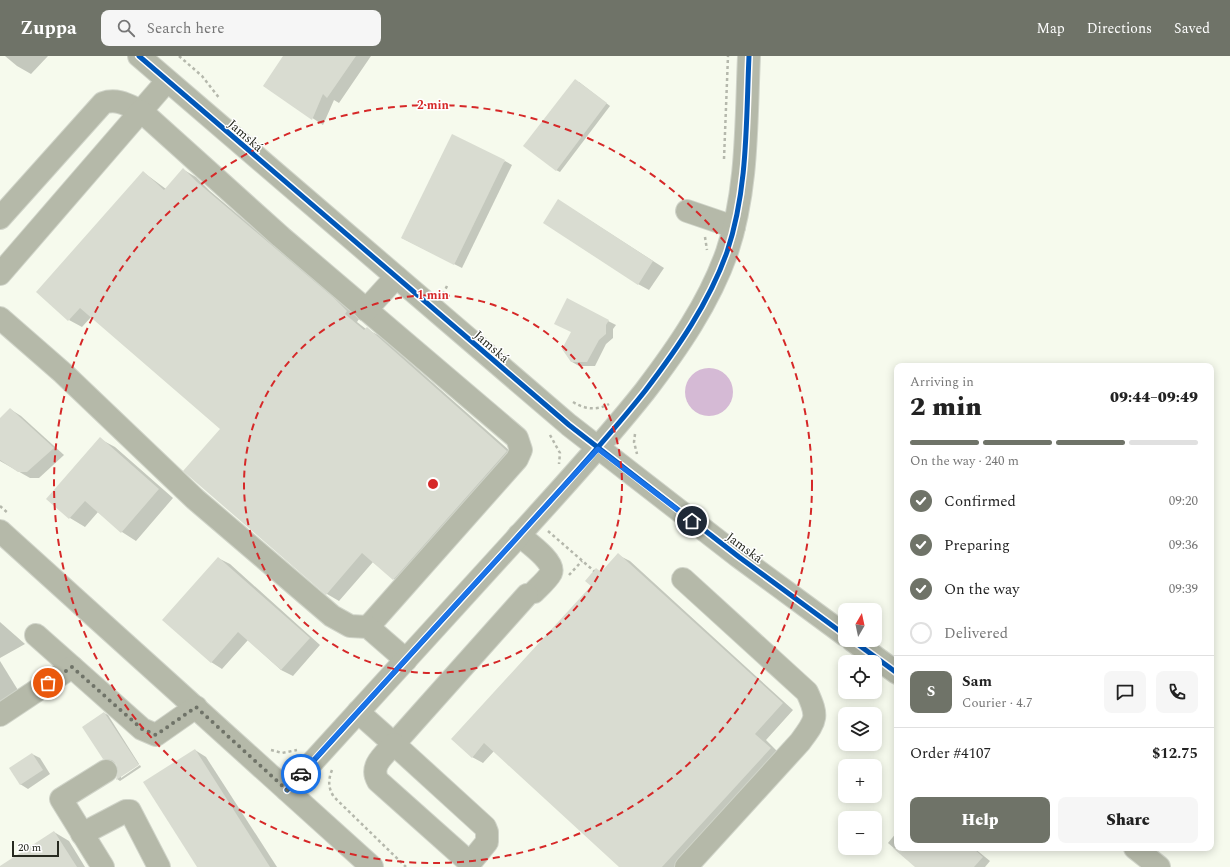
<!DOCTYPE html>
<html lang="en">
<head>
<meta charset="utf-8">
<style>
  :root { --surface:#fff; --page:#f6f6f6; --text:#222; --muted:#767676; --line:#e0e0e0; --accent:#6f7368 }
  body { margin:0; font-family:Spectral,serif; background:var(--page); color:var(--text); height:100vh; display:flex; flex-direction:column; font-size:15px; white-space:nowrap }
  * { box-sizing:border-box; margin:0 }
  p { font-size:13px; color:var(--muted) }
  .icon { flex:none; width:22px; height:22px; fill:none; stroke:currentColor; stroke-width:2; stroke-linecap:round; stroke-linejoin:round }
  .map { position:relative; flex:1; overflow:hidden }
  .side { position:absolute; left:894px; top:307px; width:320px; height:488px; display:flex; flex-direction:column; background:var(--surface); border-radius:8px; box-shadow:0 2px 10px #0003 }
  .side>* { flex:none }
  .needle { width:26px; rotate:9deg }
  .tools { position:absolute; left:838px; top:547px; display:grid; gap:8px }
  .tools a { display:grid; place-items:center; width:44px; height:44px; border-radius:8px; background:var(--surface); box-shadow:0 2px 10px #0003; font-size:20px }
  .scale { position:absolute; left:12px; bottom:10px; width:47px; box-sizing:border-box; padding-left:4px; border:2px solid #272a20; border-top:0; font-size:11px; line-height:14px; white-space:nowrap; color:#272a20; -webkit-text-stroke:3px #fff; paint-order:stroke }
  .pin { position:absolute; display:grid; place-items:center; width:34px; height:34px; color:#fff; margin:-17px; border:2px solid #fff; border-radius:50%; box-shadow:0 1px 4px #0007 }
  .courier { position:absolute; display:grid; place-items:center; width:40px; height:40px; margin:-20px; border:3px solid #1a73e8; border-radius:50%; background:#fff; color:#222; box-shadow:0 1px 5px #0007 }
  .summary em { font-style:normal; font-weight:800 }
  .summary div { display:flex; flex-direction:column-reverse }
  .summary { display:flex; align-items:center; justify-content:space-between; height:68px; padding:0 16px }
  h1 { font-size:26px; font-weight:800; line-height:30px }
  .bar { display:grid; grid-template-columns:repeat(4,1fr); gap:6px 4px; align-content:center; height:48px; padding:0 16px }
  .bar i { height:5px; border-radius:3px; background:var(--line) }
  .bar .current { background:var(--accent) }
  .bar p { grid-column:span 4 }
  .line { display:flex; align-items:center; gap:10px; padding:0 16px; border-top:1px solid var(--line) }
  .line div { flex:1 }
  .round { display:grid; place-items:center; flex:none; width:42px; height:42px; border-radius:8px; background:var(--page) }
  ol { padding:0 16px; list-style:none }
  li { display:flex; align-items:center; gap:12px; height:44px }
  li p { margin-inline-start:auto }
  li .icon { padding:4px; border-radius:50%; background:var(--accent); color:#fff; stroke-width:4 }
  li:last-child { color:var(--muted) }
  li i { width:22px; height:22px; border:2px solid var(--line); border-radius:50% }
  .primary-button { display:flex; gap:8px; margin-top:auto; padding:8px 16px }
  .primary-button a { flex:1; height:46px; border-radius:8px; background:var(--accent); color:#fff; font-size:16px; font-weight:800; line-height:46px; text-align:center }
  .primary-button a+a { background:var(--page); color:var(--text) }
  header { display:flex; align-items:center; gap:24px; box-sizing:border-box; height:56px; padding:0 20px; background:var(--accent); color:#fff }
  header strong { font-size:19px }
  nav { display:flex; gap:22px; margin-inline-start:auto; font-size:14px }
  .search { width:280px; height:36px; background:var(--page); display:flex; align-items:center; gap:10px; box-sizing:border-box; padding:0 14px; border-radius:8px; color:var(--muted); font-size:15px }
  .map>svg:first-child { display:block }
</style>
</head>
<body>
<header>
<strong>Zuppa</strong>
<div class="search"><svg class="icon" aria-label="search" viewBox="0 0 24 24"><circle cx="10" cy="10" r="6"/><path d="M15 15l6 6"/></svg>Search here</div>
<nav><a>Map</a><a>Directions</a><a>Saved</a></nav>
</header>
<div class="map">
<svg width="1230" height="811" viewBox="0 0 1230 811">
  <rect width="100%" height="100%" fill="#f6faed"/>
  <circle fill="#d5bad5" cx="709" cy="336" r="24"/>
  <g fill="#0003">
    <polygon points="5,0 48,0 31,18 17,10"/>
    <polygon points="285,0 371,0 339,47 334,44 323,69 264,30"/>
    <polygon points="579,26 610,50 560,116 556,114"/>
    <polygon points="505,105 512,109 462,212 402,182"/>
    <polygon points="184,114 196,121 210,135 347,251 359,263 357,266 366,273 380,280 519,403 406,531 394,523 373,506 339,545 327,538 221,373 92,260 82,271 69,264 143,116 166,133"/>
    <polygon points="569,151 664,212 649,234 638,228"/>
    <polygon points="608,265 616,269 613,273 613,282 606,288 595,310 579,310 572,306 572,276"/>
    <polygon points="10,353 21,360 64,399 39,422 30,422 0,405 0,364"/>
    <polygon points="100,383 115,391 173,442 136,485 122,476 98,456 85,471 70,462 48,443"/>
    <polygon points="618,499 630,505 793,654 766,684 781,699 679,811 621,811 494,695 483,707 472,701 592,530"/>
    <polygon points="218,502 230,508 320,589 293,620 281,614 248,584 222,613 211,606"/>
    <polygon points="0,566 25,588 0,602"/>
    <polygon points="0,605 21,639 0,651"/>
    <polygon points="104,657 108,659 139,708 121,719 121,722 140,709 141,711 120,725 117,723 119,715 117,708 104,703"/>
    <polygon points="195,694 206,701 277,811 198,811"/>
    <polygon points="32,698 40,702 50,718 28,733 20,728"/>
    <polygon points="54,776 69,785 85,811 13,811"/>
    <polygon points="897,776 897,792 974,792 990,805 985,811 916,811 888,787"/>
  </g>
  <g fill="#d9dcd1">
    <polygon points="283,0 356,0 327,42 323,38 312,64 263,30"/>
    <polygon points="575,23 607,47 556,115 523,90"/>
    <polygon points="452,78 505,104 454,209 401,182"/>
    <polygon points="183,112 197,126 334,242 347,255 345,258 364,274 367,271 507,395 393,524 362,497 326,539 183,415 220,373 80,252 68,265 36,236 143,115 164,134"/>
    <polygon points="558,143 653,205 638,229 543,167"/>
    <polygon points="567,242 609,264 606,269 606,278 599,284 587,306 571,306 562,293 571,276 554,268"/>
    <polygon points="10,352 54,392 27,416 18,416 0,404 0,362"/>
    <polygon points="100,381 159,433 121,477 85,445 69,463 46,443"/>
    <polygon points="618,497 783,647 755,678 771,692 662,811 619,811 484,687 472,702 451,683 591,530 585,525 596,512 601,516"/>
    <polygon points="218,501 310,582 281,614 238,576 211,607 162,564"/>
    <polygon points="104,656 139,709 116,724 118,715 116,708 112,704 103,703 82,671"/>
    <polygon points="195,693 270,811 197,811 143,726"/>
    <polygon points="32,697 43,714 20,729 9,712"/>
    <polygon points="54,775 77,811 0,811 0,810"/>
    <polygon points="893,792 973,792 983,801 974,811 915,811"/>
  </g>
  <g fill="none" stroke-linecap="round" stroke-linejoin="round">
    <defs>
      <g id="minor">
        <polyline points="139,0 569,369 739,501 845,579"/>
        <polyline points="687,155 734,171"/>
        <path d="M 0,162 L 103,47 C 117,42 128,49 141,55 L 167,25"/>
        <polyline points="0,218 141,55 281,181 517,382 521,394 517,403 368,571"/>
        <polyline points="366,254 396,221"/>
        <polyline points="0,262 63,317 195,443 332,560 350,570 368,571 406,604"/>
        <polyline points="0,475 372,811"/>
        <path d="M 519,479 C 527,486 556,506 551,517 C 548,523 539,531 534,536"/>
        <path d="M 683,523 L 807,636 C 819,662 816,664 800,686 L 686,811"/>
        <polyline points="36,579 142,673 156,679 196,651"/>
        <polyline points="852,584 897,617"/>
        <polyline points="358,656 394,688 527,539"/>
        <polyline points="0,659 72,611"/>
        <path d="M 394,688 L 485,771 L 487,776 L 487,786 L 470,807 L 378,725 C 369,710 384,699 394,688 Z"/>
        <path d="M 287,734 C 363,651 439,567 515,484 C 559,435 604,387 645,335 C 677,293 709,247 727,196 C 748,133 746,66 749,0"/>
        <polyline points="82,778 126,755 130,755 159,811"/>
        <polyline points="1135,792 1159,811"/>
        <polyline points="103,811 61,743 106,715"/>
      </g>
    </defs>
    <use href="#minor" stroke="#d0d4c9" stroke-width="24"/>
    <g stroke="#b5b8ac" stroke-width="2.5" stroke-dasharray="3 3" stroke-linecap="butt">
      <polyline points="179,0 202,20 220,43"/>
      <polyline points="724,103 728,0"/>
      <polyline points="705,181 707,194"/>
      <polyline points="443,238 447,230"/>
      <path d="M 573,346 C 584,353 597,355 609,348"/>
      <polyline points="635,378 634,386 637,398"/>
      <polyline points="550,379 560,397 559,408"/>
      <polyline points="0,450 9,458"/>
      <polyline points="548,475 594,515"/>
      <polyline points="569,519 582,505"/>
      <polyline points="271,694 282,697 297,694"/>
      <path d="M 332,714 C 328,724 328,732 334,741 L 406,811"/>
    </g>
    <use href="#minor" stroke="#b5b9a9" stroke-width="22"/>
    <defs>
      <g id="cycleway">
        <polyline points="139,0 569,369 739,501 845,579"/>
        <polyline points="852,584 897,617"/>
        <path d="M 287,734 C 363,651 439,567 515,484 C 559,435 604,387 645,335 C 677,293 709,247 727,196 C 748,133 746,66 749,0"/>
      </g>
    </defs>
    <use href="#cycleway" stroke="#fff" stroke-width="8"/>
    <use href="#cycleway" stroke="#0057b8" stroke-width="5"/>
  </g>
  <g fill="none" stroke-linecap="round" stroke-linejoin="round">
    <polyline stroke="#6f7368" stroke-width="4" stroke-dasharray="0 7.2" points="48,627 72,611 142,673 156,679 196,651 287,734 301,718"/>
    <polyline stroke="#1a73e8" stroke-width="5" points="301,718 598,393 692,465"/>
  </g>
  <g fill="none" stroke="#d62828" stroke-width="2" stroke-dasharray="7 5">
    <circle cx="433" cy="428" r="189"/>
    <circle cx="433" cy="428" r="379"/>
  </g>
  <g text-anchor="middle" stroke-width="3" stroke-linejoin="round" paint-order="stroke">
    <g font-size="13" fill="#272a20" stroke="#fff">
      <text transform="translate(246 79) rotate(41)" y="5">Jamská</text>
      <text transform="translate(492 290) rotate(41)" y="5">Jamská</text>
      <text transform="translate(745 491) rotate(37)" y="5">Jamská</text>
    </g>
  </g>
  <circle cx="433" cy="428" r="6" fill="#d62828" stroke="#fff" stroke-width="2"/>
  <g font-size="12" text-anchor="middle" font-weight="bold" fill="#d62828" stroke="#fff" stroke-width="3" stroke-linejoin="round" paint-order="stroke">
    <text x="433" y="53">2 min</text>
    <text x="433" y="243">1 min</text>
  </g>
</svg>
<div class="tools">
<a><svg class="needle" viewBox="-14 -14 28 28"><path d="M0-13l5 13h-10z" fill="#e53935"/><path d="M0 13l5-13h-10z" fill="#767676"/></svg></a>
<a><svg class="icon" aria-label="locate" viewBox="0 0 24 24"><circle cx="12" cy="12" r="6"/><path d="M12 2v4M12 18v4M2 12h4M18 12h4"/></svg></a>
<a><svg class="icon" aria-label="layers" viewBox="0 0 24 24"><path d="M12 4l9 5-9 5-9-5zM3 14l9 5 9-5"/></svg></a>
<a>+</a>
<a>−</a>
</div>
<div class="scale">20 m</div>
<div class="pin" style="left:48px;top:627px;background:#ea580c"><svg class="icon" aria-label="bag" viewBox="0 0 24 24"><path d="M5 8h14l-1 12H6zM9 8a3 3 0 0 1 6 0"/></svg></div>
<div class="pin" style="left:692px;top:465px;background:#1f2937"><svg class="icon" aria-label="home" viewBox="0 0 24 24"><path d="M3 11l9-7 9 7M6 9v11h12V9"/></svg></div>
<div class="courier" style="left:301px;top:718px"><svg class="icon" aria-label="car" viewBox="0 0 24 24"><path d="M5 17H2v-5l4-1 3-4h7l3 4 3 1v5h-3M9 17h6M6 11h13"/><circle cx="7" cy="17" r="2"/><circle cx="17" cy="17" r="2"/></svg></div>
<section class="side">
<div class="summary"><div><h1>2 min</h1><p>Arriving in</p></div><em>09:44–09:49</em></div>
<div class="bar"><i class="current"></i><i class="current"></i><i class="current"></i><i></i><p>On the way · 240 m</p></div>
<ol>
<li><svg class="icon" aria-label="check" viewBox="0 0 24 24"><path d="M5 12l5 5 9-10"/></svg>Confirmed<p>09:20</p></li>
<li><svg class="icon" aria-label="check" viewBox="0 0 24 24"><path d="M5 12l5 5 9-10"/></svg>Preparing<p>09:36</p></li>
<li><svg class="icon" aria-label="check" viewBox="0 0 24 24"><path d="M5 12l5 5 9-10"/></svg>On the way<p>09:39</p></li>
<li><i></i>Delivered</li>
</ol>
<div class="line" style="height:72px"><b class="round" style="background:var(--accent);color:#fff">S</b><div><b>Sam</b><p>Courier · 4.7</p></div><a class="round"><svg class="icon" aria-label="chat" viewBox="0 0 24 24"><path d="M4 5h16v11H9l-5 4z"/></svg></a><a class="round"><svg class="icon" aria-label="phone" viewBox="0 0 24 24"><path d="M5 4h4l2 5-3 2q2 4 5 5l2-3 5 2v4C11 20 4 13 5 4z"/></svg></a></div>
<div class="line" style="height:52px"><div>Order #4107</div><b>$12.75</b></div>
<div class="primary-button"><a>Help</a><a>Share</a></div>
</section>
</div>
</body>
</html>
